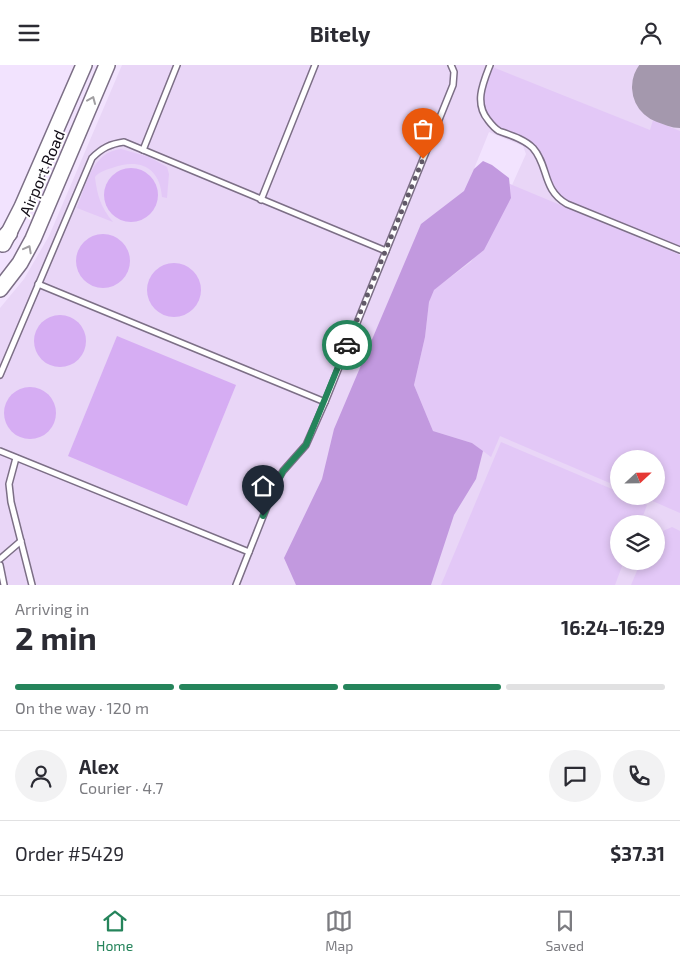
<!DOCTYPE html>
<html lang="en">
<head>
<meta charset="utf-8">
<style>
  :root { --surface:#fff; --page:#f2f2f3; --text:#2b2b33; --muted:#7c7c81; --line:#e1e1e2; --accent:#25845b }
  body { margin:0; font-family:"Exo 2",sans-serif; background:var(--page); color:var(--text); height:100vh; display:flex; flex-direction:column; font-size:19px; white-space:nowrap }
  * { box-sizing:border-box; margin:0 }
  p { font-size:16px; color:var(--muted) }
  .icon { flex:none; width:28px; height:28px; fill:none; stroke:currentColor; stroke-width:2; stroke-linecap:round; stroke-linejoin:round }
  .map { position:relative; height:520px; overflow:hidden }
  .panel { display:flex; flex-direction:column; background:var(--surface); flex:1 }
  .panel>* { flex:none }
  .needle { width:32px; rotate:68deg }
  .controls { position:absolute; left:610px; top:385px; display:grid; gap:10px }
  .controls a { display:grid; place-items:center; width:55px; height:55px; border-radius:50%; background:var(--surface); box-shadow:0 2px 8px #0003; font-size:25px }
  .pin { position:absolute; display:grid; place-items:center; width:42px; height:42px; color:#fff; margin:-51px -21px; border-radius:50% 50% 50% 0; rotate:-45deg; box-shadow:0 0 5px #0007 }
  .pin .icon { rotate:45deg }
  .courier { position:absolute; display:grid; place-items:center; width:50px; height:50px; margin:-25px; border:4px solid #25845b; border-radius:50%; background:#fff; color:#222; box-shadow:0 1px 6px #0007 }
  .overview em { font-style:normal; font-weight:700 }
  .overview div { display:flex; flex-direction:column-reverse }
  .overview { display:flex; align-items:center; justify-content:space-between; height:85px; padding:0 15px }
  h1 { font-size:32px; font-weight:700; line-height:38px }
  .bar { display:grid; grid-template-columns:repeat(4,1fr); gap:8px 5px; align-content:center; height:60px; padding:0 15px }
  .bar i { height:6px; border-radius:4px; background:var(--line) }
  .bar .on { background:var(--accent) }
  .bar p { grid-column:span 4 }
  .line { display:flex; align-items:center; gap:12px; padding:0 15px; border-top:1px solid var(--line) }
  .line div { flex:1 }
  .round { display:grid; place-items:center; flex:none; width:52px; height:52px; border-radius:26px; background:var(--page) }
  header { display:flex; justify-content:space-between; align-items:center; height:65px; padding:0 15px; background:var(--surface); font-size:22px; font-weight:700 }
  .tab-bar { display:flex; justify-content:space-around; align-items:center; height:70px; border-top:1px solid var(--line); background:var(--surface); font-size:14px; color:var(--muted) }
  .tab-bar a { display:grid; justify-items:center; gap:2px }
  .tab-bar .on { color:var(--accent) }
  .map>svg:first-child { display:block }
</style>
</head>
<body>
<header><svg class="icon" aria-label="menu" viewBox="0 0 24 24"><path d="M4 6h16M4 12h16M4 18h16"/></svg>Bitely<svg class="icon" aria-label="person" viewBox="0 0 24 24"><circle cx="12" cy="8" r="4"/><path d="M4 21q1-7 8-7t8 7"/></svg></header>
<div class="map">
<svg width="680" height="520" viewBox="0 0 680 520">
  <rect width="100%" height="100%" fill="#f2e3fe"/>
  <path fill="#e9d6f7" fill-rule="evenodd" d="M 122,0 L 680,0 L 680,520 L 0,520 L 0,243 L 24,214 L 49,171 ZM 489,67 L 523,81 L 526,89 L 512,120 L 474,104 ZM 619,394 L 656,394 L 656,431 L 619,431 ZM 619,459 L 656,459 L 656,496 L 619,496 Z"/>
  <g fill="#e3c8f7">
    <polygon points="490,1 650,65 653,55 680,66 680,185 560,135 533,84 495,64 485,52 480,31"/>
    <path d="M 121,84 L 149,92 L 167,102 L 169,109 L 167,133 L 162,132 C 160,101 138,93 112,103 C 105,105 99,107 95,112 C 97,130 101,143 113,157 L 77,143 C 86,120 92,87 121,84 Z"/>
    <polygon points="510,119 680,190 680,448 641,431 656,431 656,394 619,394 619,422 500,371 491,392 472,378 433,366 414,320 425,272 429,237 433,225 471,197 511,133"/>
    <polygon points="501,377 619,427 619,431 628,431 647,440 640,459 619,459 619,496 624,496 615,520 441,520"/>
    <polygon points="672,462 680,466 680,520 631,520 641,496 656,496 656,469"/>
  </g>
  <polygon fill="#c299df" points="483,96 492,100 509,113 511,133 484,185 434,225 429,237 425,272 414,320 433,366 472,378 483,386 476,414 454,450 431,520 296,520 284,493 322,414 334,364 421,159 464,126 474,104"/>
  <g fill="#d6adf3">
    <circle cx="131" cy="130" r="27"/>
    <circle cx="103" cy="196" r="27"/>
    <circle cx="174" cy="225" r="27"/>
    <circle cx="60" cy="276" r="26"/>
    <polygon points="117,271 236,320 187,441 68,391"/>
    <circle cx="30" cy="348" r="26"/>
  </g>
  <g fill="none" stroke-linecap="round" stroke-linejoin="round">
    <polyline stroke="#a498ad" stroke-width="74" points="669,22 680,26"/>
    <defs>
      <g id="lane">
        <path d="M 490,0 C 483,18 474,38 488,55 C 491,59 494,63 499,66 C 510,70 524,74 533,83 C 549,101 542,125 567,139 L 680,185"/>
        <polyline points="143,85 177,0"/>
        <polyline points="261,135 315,0"/>
        <polyline points="38,219 325,337"/>
        <path d="M 0,310 L 92,93 C 102,83 110,79 124,77 L 386,186"/>
        <polyline points="0,386 249,487"/>
        <polyline points="16,393 9,419 11,437 32,520"/>
        <polyline points="0,494 21,476"/>
        <polyline points="0,500 4,520"/>
        <polyline points="236,520 277,416 283,406 306,380 325,337 453,20 454,7 451,0"/>
      </g>
      <g id="secondary">
        <polyline points="3,179 22,142 84,0"/>
        <polyline points="0,224 20,198 33,174 107,0"/>
      </g>
      <polyline id="primary" points="0,177 9,168"/>
    </defs>
    <use href="#lane" stroke="#7c6f86" stroke-width="8"/>
    <use href="#secondary" stroke="#7c6f86" stroke-width="18"/>
    <use href="#primary" stroke="#7c6f86" stroke-width="19"/>
    <use href="#lane" stroke="#fff" stroke-width="5"/>
    <use href="#secondary" stroke="#fff" stroke-width="15"/>
    <use href="#primary" stroke="#fff" stroke-width="16"/>
  </g>
  <defs><path id="oneway-chevron" d="M-2-3.5L2.5 0L-2 3.5" fill="none" stroke-width="1.6" stroke-linecap="round" stroke-linejoin="round" transform="scale(1.25)"/></defs>
  <g stroke="#a19fa2">
    <use href="#oneway-chevron" transform="translate(92 35) rotate(-67)"/>
    <use href="#oneway-chevron" transform="translate(28 184) rotate(-62)"/>
  </g>
  <g fill="none" stroke-linecap="round" stroke-linejoin="round">
    <polyline stroke="#615968" stroke-width="5" stroke-dasharray="0 9" points="347,280 423,94"/>
    <polyline stroke="#25845b" stroke-width="6" points="263,451 283,406 306,380 347,280"/>
  </g>
  <g text-anchor="middle" stroke-width="4" stroke-linejoin="round" paint-order="stroke">
    <g font-size="16" fill="#130e17" stroke="#fff">
      <text transform="translate(42 108) rotate(-67)" y="6">Airport Road</text>
    </g>
  </g>
</svg>
<div class="controls">
<a><svg class="needle" viewBox="-14 -14 28 28"><path d="M0-13l5 13h-10z" fill="#e53935"/><path d="M0 13l5-13h-10z" fill="#7c7c81"/></svg></a>
<a><svg class="icon" aria-label="layers" viewBox="0 0 24 24"><path d="M12 4l9 5-9 5-9-5zM3 14l9 5 9-5"/></svg></a>
</div>
<div class="pin" style="left:423px;top:94px;background:#ea580c"><svg class="icon" aria-label="bag" viewBox="0 0 24 24"><path d="M5 8h14l-1 12H6zM9 8a3 3 0 0 1 6 0"/></svg></div>
<div class="pin" style="left:263px;top:451px;background:#1f2937"><svg class="icon" aria-label="home" viewBox="0 0 24 24"><path d="M3 11l9-7 9 7M6 9v11h12V9"/></svg></div>
<div class="courier" style="left:347px;top:280px"><svg class="icon" aria-label="car" viewBox="0 0 24 24"><path d="M5 17H2v-5l4-1 3-4h7l3 4 3 1v5h-3M9 17h6M6 11h13"/><circle cx="7" cy="17" r="2"/><circle cx="17" cy="17" r="2"/></svg></div>
</div>
<section class="panel">
<div class="overview"><div><h1>2 min</h1><p>Arriving in</p></div><em>16:24–16:29</em></div>
<div class="bar"><i class="on"></i><i class="on"></i><i class="on"></i><i></i><p>On the way · 120 m</p></div>
<div class="line" style="height:90px"><a class="round"><svg class="icon" aria-label="person" viewBox="0 0 24 24"><circle cx="12" cy="8" r="4"/><path d="M4 21q1-7 8-7t8 7"/></svg></a><div><b>Alex</b><p>Courier · 4.7</p></div><a class="round"><svg class="icon" aria-label="chat" viewBox="0 0 24 24"><path d="M4 5h16v11H9l-5 4z"/></svg></a><a class="round"><svg class="icon" aria-label="phone" viewBox="0 0 24 24"><path d="M5 4h4l2 5-3 2q2 4 5 5l2-3 5 2v4C11 20 4 13 5 4z"/></svg></a></div>
<div class="line" style="height:65px"><div>Order #5429</div><b>$37.31</b></div>
</section>
<nav class="tab-bar">
<a class="on"><svg class="icon" aria-label="home" viewBox="0 0 24 24"><path d="M3 11l9-7 9 7M6 9v11h12V9"/></svg>Home</a>
<a><svg class="icon" aria-label="map" viewBox="0 0 24 24"><path d="M3 6l6-2 6 2 6-2v14l-6 2-6-2-6 2zM9 4v14M15 6v14"/></svg>Map</a>
<a><svg class="icon" aria-label="saved" viewBox="0 0 24 24"><path d="M7 4h10v16l-5-4-5 4z"/></svg>Saved</a>
</nav>
</body>
</html>
